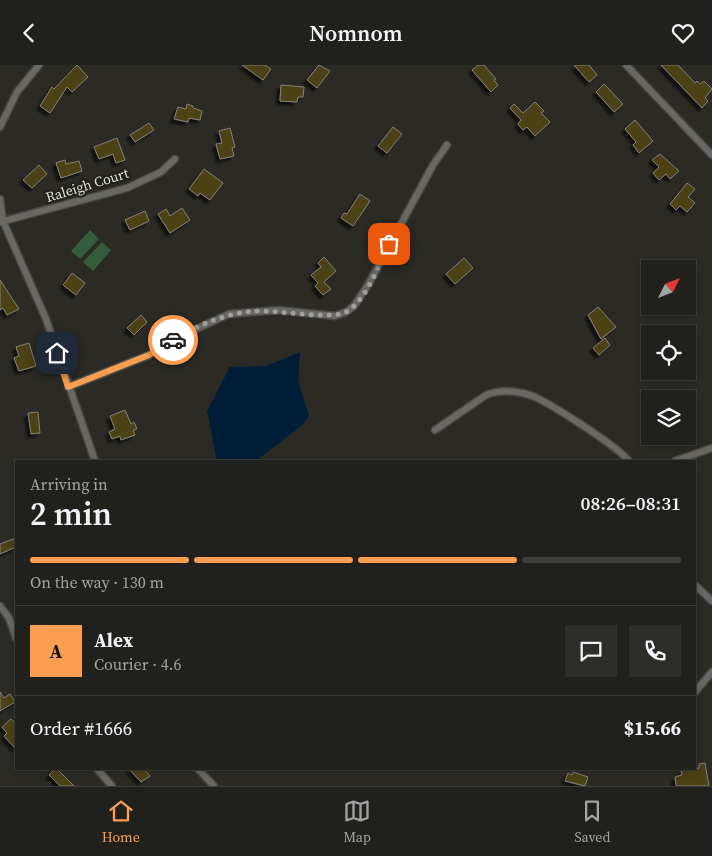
<!DOCTYPE html>
<html lang="en">
<head>
<meta charset="utf-8">
<style>
  :root { --surface:#20201c; --page:#2d2d29; --text:#f1f3f6; --muted:#a2a3a3; --line:#3d3e3b; --accent:#fb9e51 }
  body { margin:0; font-family:"Source Serif 4",serif; background:var(--page); color:var(--text); height:100vh; display:flex; flex-direction:column; font-size:19px; white-space:nowrap }
  * { box-sizing:border-box; margin:0 }
  p { font-size:16px; color:var(--muted) }
  .icon { flex:none; width:28px; height:28px; fill:none; stroke:currentColor; stroke-width:2; stroke-linecap:round; stroke-linejoin:round }
  .map { position:relative; flex:1; overflow:hidden }
  .details { position:absolute; left:15px; top:395px; width:681px; height:310px; display:flex; flex-direction:column; background:var(--surface); border-radius:0px; box-shadow:0 2px 8px #0003,0 0 0 1px var(--line) }
  .details>* { flex:none }
  .needle { width:32px; rotate:48deg }
  .fabs { position:absolute; left:641px; top:195px; display:grid; gap:10px }
  .fabs a { display:grid; place-items:center; width:55px; height:55px; border-radius:0px; background:var(--surface); box-shadow:0 2px 8px #0003,0 0 0 1px var(--line); font-size:25px }
  .pin { position:absolute; display:grid; place-items:center; width:42px; height:42px; color:#fff; margin:-21px; border-radius:10px; box-shadow:0 2px 8px #0006 }
  .courier { position:absolute; display:grid; place-items:center; width:50px; height:50px; margin:-25px; border:4px solid #fb9e51; border-radius:50%; background:#fff; color:#222; box-shadow:0 1px 6px #0007 }
  .headline em { font-style:normal; font-weight:600 }
  .headline div { display:flex; flex-direction:column-reverse }
  .headline { display:flex; align-items:center; justify-content:space-between; height:85px; padding:0 15px }
  h1 { font-size:32px; font-weight:600; line-height:38px }
  .bar { display:grid; grid-template-columns:repeat(4,1fr); gap:8px 5px; align-content:center; height:60px; padding:0 15px }
  .bar i { height:6px; border-radius:4px; background:var(--line) }
  .bar .selected { background:var(--accent) }
  .bar p { grid-column:span 4 }
  .line { display:flex; align-items:center; gap:12px; padding:0 15px; border-top:1px solid var(--line) }
  .line div { flex:1 }
  .round { display:grid; place-items:center; flex:none; width:52px; height:52px; border-radius:0px; background:var(--page) }
  header { display:flex; justify-content:space-between; align-items:center; height:65px; padding:0 15px; background:var(--surface); font-size:22px; font-weight:600 }
  .menu { display:flex; justify-content:space-around; align-items:center; height:70px; border-top:1px solid var(--line); background:var(--surface); font-size:14px; color:var(--muted) }
  .menu a { display:grid; justify-items:center; gap:2px }
  .menu .selected { color:var(--accent) }
  .map>svg:first-child { display:block }
</style>
</head>
<body>
<header><svg class="icon" aria-label="back" viewBox="0 0 24 24"><path d="M15 5l-7 7 7 7"/></svg>Nomnom<svg class="icon" aria-label="heart" viewBox="0 0 24 24"><path d="M12 20l-8-8c-3-5 5-10 8-4 3-6 11-1 8 4z"/></svg></header>
<div class="map">
<svg width="712" height="721" viewBox="0 0 712 721">
  <defs>
    <filter id="shadow"><feDropShadow dx="-3.5" dy="3.5" stdDeviation="1" flood-color="#0009"/></filter>
  </defs>
  <rect width="100%" height="100%" fill="#2b2a25"/>
  <g fill="#355c3c">
    <polygon points="90,165 99,174 80,194 71,186"/>
    <polygon points="102,177 111,185 93,206 83,197"/>
  </g>
  <polygon fill="#001d37" points="300,287 298,315 309,351 302,360 256,396 217,396 207,346 230,302 266,301"/>
  <g fill="#4c4317" stroke="#84827c" filter="url(#shadow)">
    <polygon points="77,0 88,12 72,27 67,22 50,48 40,41 52,22 54,24"/>
    <polygon points="242,0 265,0 271,4 263,15"/>
    <polygon points="319,0 330,6 317,23 307,15"/>
    <polygon points="478,0 484,0 496,14 494,15 498,20 491,27 472,5"/>
    <polygon points="574,0 589,0 597,10 589,17"/>
    <polygon points="661,0 678,0 695,18 697,16 700,19 704,16 712,24 705,33 708,36 702,43"/>
    <polygon points="604,19 623,39 614,47 596,27"/>
    <polygon points="281,20 304,22 303,32 298,32 297,37 280,36"/>
    <polygon points="535,37 544,46 541,48 550,57 535,71 527,62 523,65 518,59 521,55 510,43 514,39 523,48"/>
    <polygon points="187,39 193,41 193,43 202,46 200,55 189,53 188,57 174,54 178,42 186,44"/>
    <polygon points="635,55 653,76 639,88 633,80 636,77 625,64"/>
    <polygon points="149,58 154,65 135,77 130,70"/>
    <polygon points="393,62 402,69 387,88 378,81"/>
    <polygon points="230,63 235,82 232,83 234,91 220,94 216,79 222,78 219,66"/>
    <polygon points="117,73 125,95 116,98 113,89 99,94 94,82"/>
    <polygon points="660,89 679,106 670,114 666,109 659,115 653,108 659,102 652,95"/>
    <polygon points="65,95 66,99 79,96 82,106 61,113 56,98"/>
    <polygon points="39,100 47,109 32,123 23,115"/>
    <polygon points="204,104 223,118 210,135 200,128 198,131 189,124"/>
    <polygon points="687,118 695,124 688,132 695,138 687,147 680,141 676,145 670,139"/>
    <polygon points="360,129 370,136 353,161 341,153 344,148 347,149"/>
    <polygon points="182,143 190,155 170,168 158,149 166,144 170,151"/>
    <polygon points="145,146 149,156 130,165 125,155"/>
    <polygon points="324,192 336,206 324,217 331,224 323,230 315,221 318,218 311,210 321,202 318,198"/>
    <polygon points="464,193 473,203 455,219 446,209"/>
    <polygon points="72,208 85,218 76,230 63,220"/>
    <polygon points="0,215 19,244 7,250 3,243 0,245"/>
    <polygon points="598,242 616,262 601,274 588,250"/>
    <polygon points="141,250 147,257 134,270 127,263"/>
    <polygon points="605,273 610,280 599,290 593,283"/>
    <polygon points="29,278 36,301 19,306 14,293 19,291 16,282"/>
    <polygon points="125,345 131,359 134,357 137,364 133,365 135,370 121,375 120,371 112,374 109,367 115,364 110,351"/>
    <polygon points="38,347 40,368 31,369 28,348"/>
    <polygon points="16,473 16,482 0,489 0,479"/>
    <polygon points="0,627 4,633 10,629 15,637 0,646"/>
    <polygon points="11,654 16,659 16,684 4,671 7,668 2,662"/>
    <polygon points="705,698 709,721 676,721 675,712 682,710 681,706 699,703 699,699"/>
    <polygon points="55,704 57,704 74,721 60,721 49,710"/>
    <polygon points="129,704 144,704 150,711 141,717"/>
    <polygon points="573,707 588,712 585,721 565,716 568,708 572,710"/>
  </g>
  <g fill="none" stroke-linecap="round" stroke-linejoin="round">
    <defs>
      <g id="street">
        <polyline points="626,0 712,90"/>
        <polyline points="0,62 17,27 39,0"/>
        <polyline points="0,134 3,156 46,254 95,396"/>
        <polyline points="0,157 127,123 161,107 175,94"/>
        <polyline points="68,322 149,290 181,271 229,249 279,245 335,251 346,247 354,241 368,220 433,100 447,80"/>
        <path d="M 435,365 L 486,330 C 501,324 521,326 535,332 C 554,341 617,381 629,396"/>
        <polyline points="675,396 712,383"/>
        <polyline points="695,520 712,536"/>
        <polyline points="0,541 9,553 16,573"/>
        <polyline points="695,627 712,607"/>
        <polyline points="97,704 112,721"/>
        <polyline points="198,704 214,721"/>
      </g>
    </defs>
    <use href="#street" stroke="#494844" stroke-width="9"/>
    <use href="#street" stroke="#696862" stroke-width="6"/>
  </g>
  <g fill="none" stroke-linecap="round" stroke-linejoin="round">
    <path stroke="#a1a09c" stroke-width="5" stroke-dasharray="0 9" d="M 173,275 C 198,260 226,248 255,246 C 277,245 331,255 346,247 C 368,234 378,200 389,179"/>
    <polyline stroke="#fb9e51" stroke-width="6" points="57,288 68,322 149,290 173,275"/>
  </g>
  <g text-anchor="middle" stroke-width="4.5" stroke-linejoin="round" paint-order="stroke">
    <g font-size="14" fill="#e1e0dc" stroke="#22211b">
      <text transform="translate(87 120) rotate(-17)" y="5">Raleigh Court</text>
    </g>
  </g>
</svg>
<div class="fabs">
<a><svg class="needle" viewBox="-14 -14 28 28"><path d="M0-13l5 13h-10z" fill="#e53935"/><path d="M0 13l5-13h-10z" fill="#a2a3a3"/></svg></a>
<a><svg class="icon" aria-label="locate" viewBox="0 0 24 24"><circle cx="12" cy="12" r="6"/><path d="M12 2v4M12 18v4M2 12h4M18 12h4"/></svg></a>
<a><svg class="icon" aria-label="layers" viewBox="0 0 24 24"><path d="M12 4l9 5-9 5-9-5zM3 14l9 5 9-5"/></svg></a>
</div>
<div class="pin" style="left:389px;top:179px;background:#ea580c"><svg class="icon" aria-label="bag" viewBox="0 0 24 24"><path d="M5 8h14l-1 12H6zM9 8a3 3 0 0 1 6 0"/></svg></div>
<div class="pin" style="left:57px;top:288px;background:#1f2937"><svg class="icon" aria-label="home" viewBox="0 0 24 24"><path d="M3 11l9-7 9 7M6 9v11h12V9"/></svg></div>
<div class="courier" style="left:173px;top:275px"><svg class="icon" aria-label="car" viewBox="0 0 24 24"><path d="M5 17H2v-5l4-1 3-4h7l3 4 3 1v5h-3M9 17h6M6 11h13"/><circle cx="7" cy="17" r="2"/><circle cx="17" cy="17" r="2"/></svg></div>
<section class="details">
<div class="headline"><div><h1>2 min</h1><p>Arriving in</p></div><em>08:26–08:31</em></div>
<div class="bar"><i class="selected"></i><i class="selected"></i><i class="selected"></i><i></i><p>On the way · 130 m</p></div>
<div class="line" style="height:90px"><b class="round" style="background:var(--accent);color:#111">A</b><div><b>Alex</b><p>Courier · 4.6</p></div><a class="round"><svg class="icon" aria-label="chat" viewBox="0 0 24 24"><path d="M4 5h16v11H9l-5 4z"/></svg></a><a class="round"><svg class="icon" aria-label="phone" viewBox="0 0 24 24"><path d="M5 4h4l2 5-3 2q2 4 5 5l2-3 5 2v4C11 20 4 13 5 4z"/></svg></a></div>
<div class="line" style="height:65px"><div>Order #1666</div><b>$15.66</b></div>
</section>
</div>
<nav class="menu">
<a class="selected"><svg class="icon" aria-label="home" viewBox="0 0 24 24"><path d="M3 11l9-7 9 7M6 9v11h12V9"/></svg>Home</a>
<a><svg class="icon" aria-label="map" viewBox="0 0 24 24"><path d="M3 6l6-2 6 2 6-2v14l-6 2-6-2-6 2zM9 4v14M15 6v14"/></svg>Map</a>
<a><svg class="icon" aria-label="saved" viewBox="0 0 24 24"><path d="M7 4h10v16l-5-4-5 4z"/></svg>Saved</a>
</nav>
</body>
</html>
